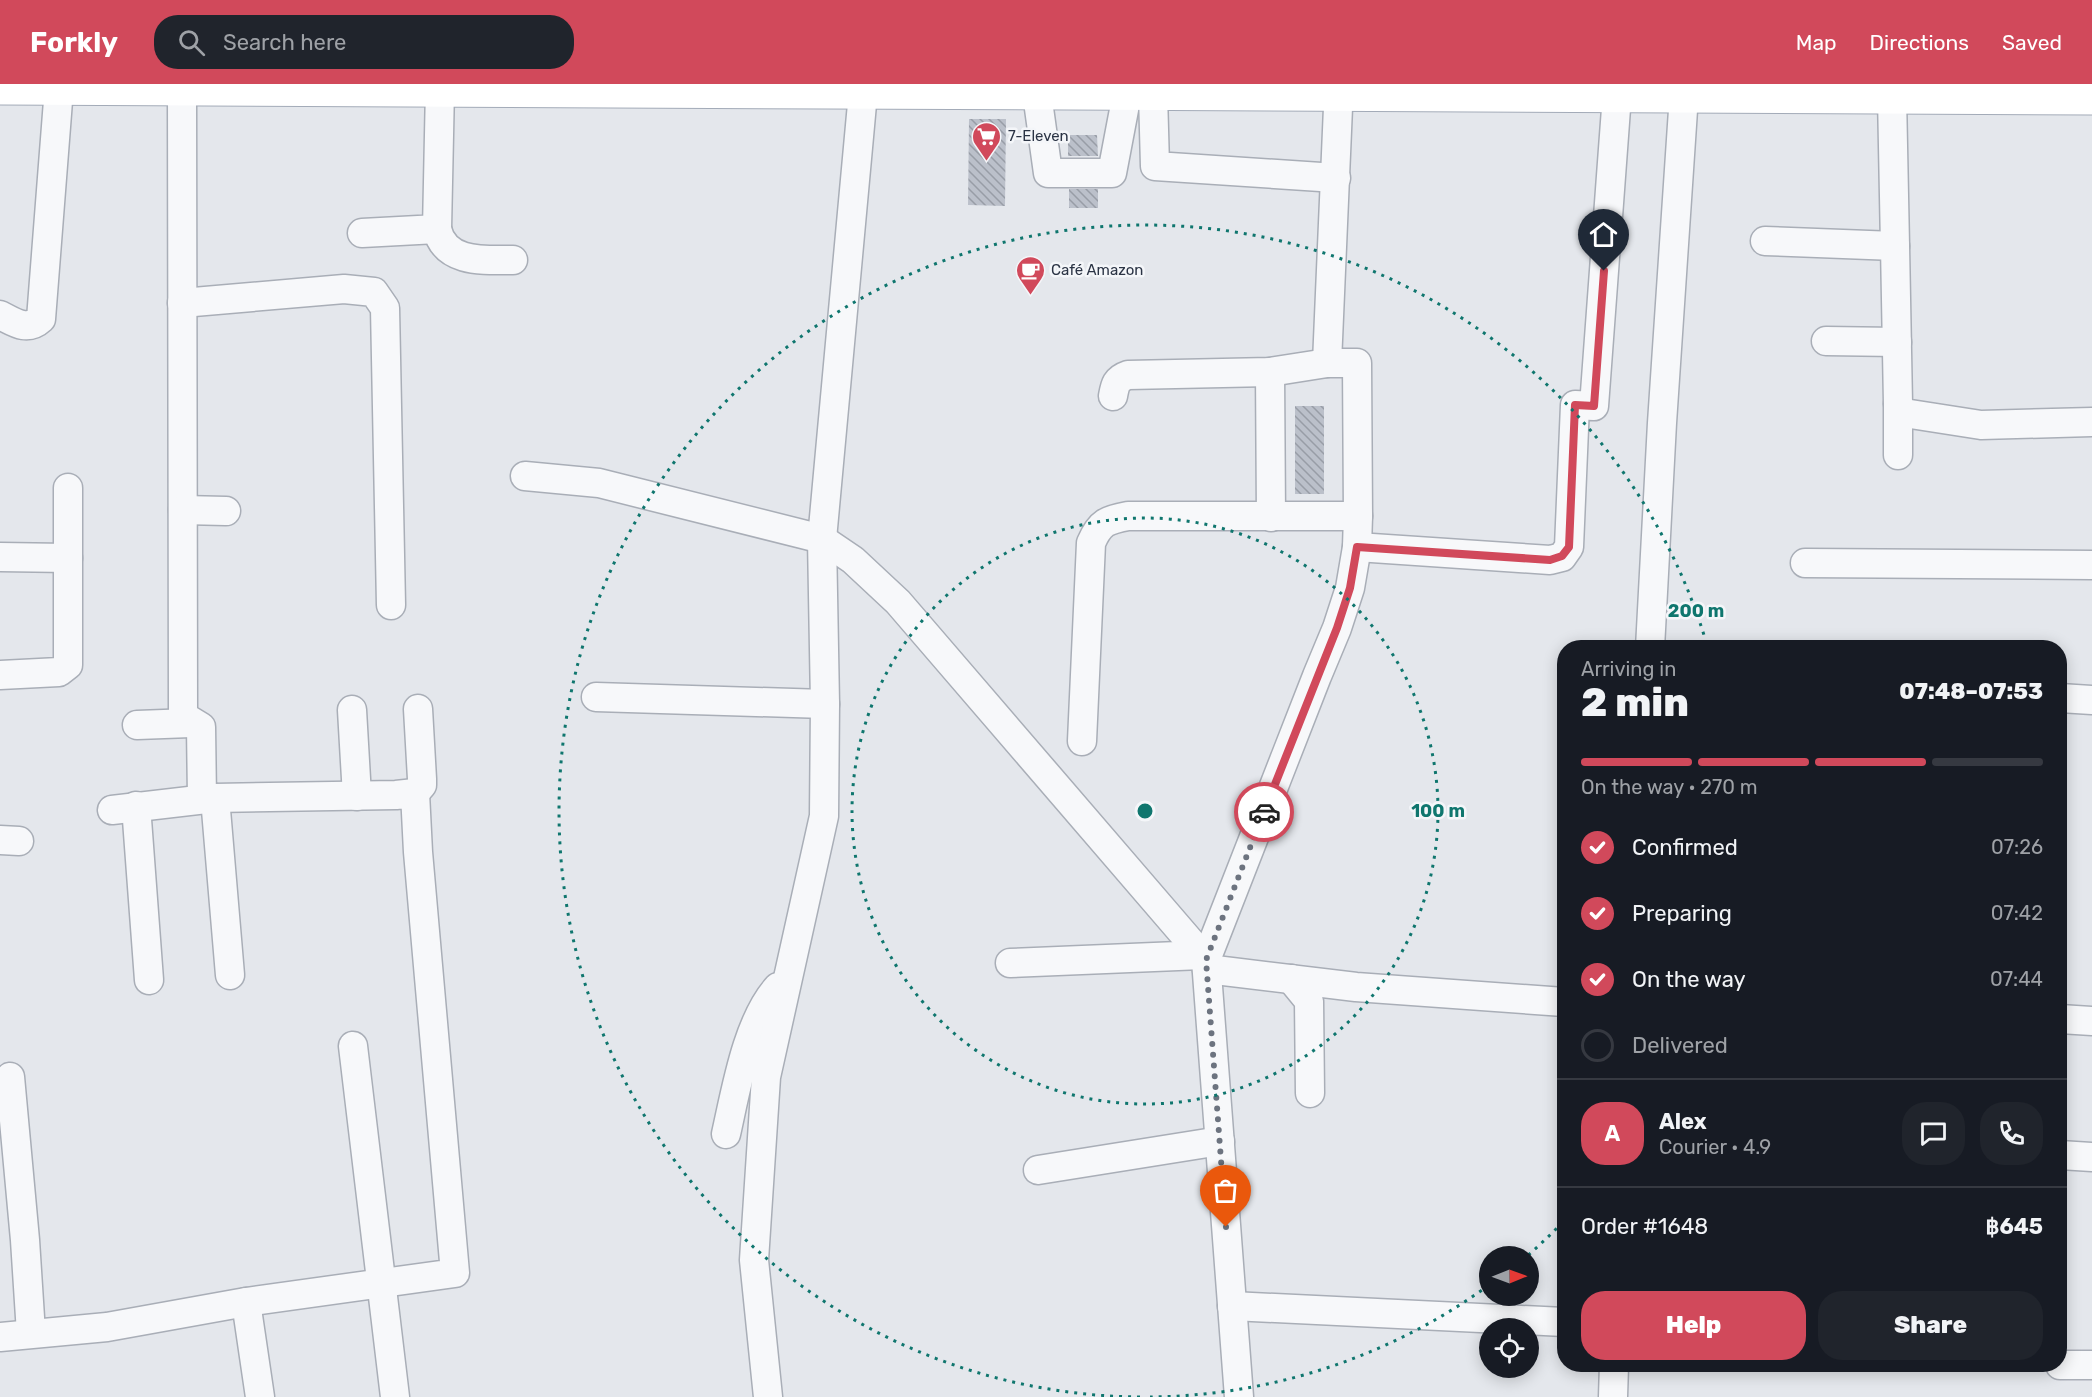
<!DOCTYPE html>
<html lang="en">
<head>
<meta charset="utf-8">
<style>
  :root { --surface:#171b24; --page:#20242c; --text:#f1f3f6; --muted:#9ea1a6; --line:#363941; --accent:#d1495b }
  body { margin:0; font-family:Rubik,sans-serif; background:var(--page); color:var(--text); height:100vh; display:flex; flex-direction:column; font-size:22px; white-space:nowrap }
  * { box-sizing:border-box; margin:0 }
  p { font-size:20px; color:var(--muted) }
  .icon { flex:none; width:33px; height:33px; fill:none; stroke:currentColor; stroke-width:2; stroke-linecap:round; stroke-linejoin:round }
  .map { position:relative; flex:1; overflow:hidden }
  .sheet { position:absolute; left:1557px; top:556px; width:510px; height:732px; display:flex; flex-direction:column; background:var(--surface); border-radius:24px; box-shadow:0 3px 15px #0003 }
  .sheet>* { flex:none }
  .needle { width:39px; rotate:89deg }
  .controls { position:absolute; left:1479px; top:1162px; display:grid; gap:12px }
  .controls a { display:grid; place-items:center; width:60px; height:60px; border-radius:50%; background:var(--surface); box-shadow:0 3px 15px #0003; font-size:30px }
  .pin { position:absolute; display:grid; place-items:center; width:51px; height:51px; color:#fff; margin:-62px -26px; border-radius:50% 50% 50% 0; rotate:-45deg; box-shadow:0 0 6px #0007 }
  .pin .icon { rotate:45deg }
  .courier { position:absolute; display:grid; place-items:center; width:60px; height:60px; margin:-30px; border:4px solid #d1495b; border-radius:50%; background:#fff; color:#222; box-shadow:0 2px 8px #0007 }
  .summary em { font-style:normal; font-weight:800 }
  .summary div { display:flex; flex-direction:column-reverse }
  .summary { display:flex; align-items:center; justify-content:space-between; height:102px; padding:0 24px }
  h1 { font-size:39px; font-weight:800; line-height:45px }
  .bar { display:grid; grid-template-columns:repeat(4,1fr); gap:9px 6px; align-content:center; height:72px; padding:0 24px }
  .bar i { height:8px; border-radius:4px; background:var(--line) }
  .bar .active { background:var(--accent) }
  .bar p { grid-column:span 4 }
  .line { display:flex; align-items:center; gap:15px; padding:0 24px; border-top:2px solid var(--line) }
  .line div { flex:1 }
  .round { display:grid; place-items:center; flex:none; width:63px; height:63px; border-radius:24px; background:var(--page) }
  ol { padding:0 24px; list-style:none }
  li { display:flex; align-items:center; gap:18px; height:66px }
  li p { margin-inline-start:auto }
  li .icon { padding:6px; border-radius:50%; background:var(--accent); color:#fff; stroke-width:4 }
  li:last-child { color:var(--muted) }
  li i { width:33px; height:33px; border:3px solid var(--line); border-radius:50% }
  .action { display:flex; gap:12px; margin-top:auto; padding:12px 24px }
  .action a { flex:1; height:69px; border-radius:24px; background:var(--accent); color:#fff; font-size:24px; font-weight:800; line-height:69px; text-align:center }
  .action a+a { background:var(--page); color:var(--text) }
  header { display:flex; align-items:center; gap:36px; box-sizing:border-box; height:84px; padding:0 30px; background:var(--accent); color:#fff }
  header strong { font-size:28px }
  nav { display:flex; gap:33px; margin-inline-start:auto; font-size:21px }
  .search { width:420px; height:54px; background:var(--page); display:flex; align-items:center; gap:15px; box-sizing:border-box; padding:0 21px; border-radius:24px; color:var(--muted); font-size:22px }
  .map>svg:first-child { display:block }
</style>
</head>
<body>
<header>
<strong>Forkly</strong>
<div class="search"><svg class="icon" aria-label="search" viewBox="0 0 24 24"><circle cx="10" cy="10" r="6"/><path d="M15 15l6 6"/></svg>Search here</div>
<nav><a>Map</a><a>Directions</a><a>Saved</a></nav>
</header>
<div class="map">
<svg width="2092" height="1313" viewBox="0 0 2092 1313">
  <defs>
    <pattern id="building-back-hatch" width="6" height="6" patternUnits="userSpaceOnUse" patternTransform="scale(1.5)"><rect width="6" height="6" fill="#bbc0ca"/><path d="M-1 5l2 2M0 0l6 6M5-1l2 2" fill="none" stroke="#989da6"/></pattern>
  </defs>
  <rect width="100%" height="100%" fill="#e4e7ec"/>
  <g fill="url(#building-back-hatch)">
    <polygon points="969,35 1006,35 1005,122 968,121"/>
    <polygon points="1068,51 1097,51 1098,72 1068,72"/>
    <rect x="1069" y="105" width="29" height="19"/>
    <rect x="1295" y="322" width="29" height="88"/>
  </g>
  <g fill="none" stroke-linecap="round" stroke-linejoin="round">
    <defs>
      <g id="minor">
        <polyline points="182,5 183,632 201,643 202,715"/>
        <polyline points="1037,10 1048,89 1112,89 1127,10"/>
        <polyline points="1153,10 1155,82 1336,94"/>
        <polyline points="1892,12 1895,162"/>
        <path d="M 437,145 C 445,180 485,176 513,176"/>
        <polyline points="362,149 437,145 440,4"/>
        <polyline points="1765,157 1895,162 1898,320 1904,329 1981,341 2092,338"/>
        <polyline points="182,219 344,205 374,208 385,224 391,521"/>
        <path d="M 0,231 C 14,238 27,248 41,235 L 59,4"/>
        <polyline points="1826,257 1897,258"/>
        <polyline points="1270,288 1271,433"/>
        <path d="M 1113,312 C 1115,301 1116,295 1128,291 L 1270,288 L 1327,279"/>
        <polyline points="1898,320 1898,371"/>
        <polyline points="525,392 599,399 822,455 853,476 898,518 1206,876"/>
        <polyline points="183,426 226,427"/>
        <polyline points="1357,463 1550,476 1562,473 1569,463 1575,321 1594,322 1617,11"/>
        <polyline points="0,473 68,474"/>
        <polyline points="1805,479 2092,481"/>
        <polyline points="1650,564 1662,339 1684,11"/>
        <polyline points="0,591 59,588 68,581 68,404"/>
        <polyline points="596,613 825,620"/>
        <polyline points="2060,614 2092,616"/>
        <polyline points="352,626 357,712"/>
        <polyline points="137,641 191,639"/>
        <path d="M 1082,657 L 1091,459 C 1100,438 1107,436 1128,432 L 1358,432"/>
        <polyline points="415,709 422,701 422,695 418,625"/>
        <polyline points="215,714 230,891"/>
        <polyline points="136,722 149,896"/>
        <polyline points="0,756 19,757"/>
        <polyline points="1010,879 1202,871"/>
        <polyline points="1207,885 1356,903 1564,918"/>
        <polyline points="1291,895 1309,917 1310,1009"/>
        <polyline points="2060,935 2092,937"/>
        <polyline points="353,962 395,1313"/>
        <polyline points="10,993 25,1156 31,1249"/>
        <path d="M 726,1050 C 736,1006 747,937 778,903"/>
        <polyline points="2060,1071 2092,1073"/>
        <polyline points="1038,1086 1220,1057"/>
        <polyline points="246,1218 260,1313"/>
        <polyline points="1232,1222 1564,1238"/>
        <polyline points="0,1253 107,1243 246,1218 455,1189 418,768 415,709 396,711 215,714 112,726"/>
        <polyline points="2060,1281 2092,1281"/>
        <polyline points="768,1313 754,1176 766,993 824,732 825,620 822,455 863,9"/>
        <polyline points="1239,1313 1206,876 1317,592 1337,544 1350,504 1357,463 1358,432 1357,279 1327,279 1339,0"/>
        <polyline points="1613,1313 1614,1281"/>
      </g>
      <polyline id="major" points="0,4 2092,14"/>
    </defs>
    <use href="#minor" stroke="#a9aeb7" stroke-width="31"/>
    <use href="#major" stroke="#a3abb8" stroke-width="35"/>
    <use href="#minor" stroke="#f7f8fa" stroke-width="28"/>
    <use href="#major" stroke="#fff" stroke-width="33"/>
  </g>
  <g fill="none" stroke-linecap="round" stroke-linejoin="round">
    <polyline stroke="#6c737f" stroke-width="6" stroke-dasharray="0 10.8" points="1226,1143 1206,876 1264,728"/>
    <polyline stroke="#d1495b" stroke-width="8" points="1264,728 1337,544 1350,504 1357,463 1550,476 1562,472 1569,463 1575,321 1594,322 1604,187"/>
  </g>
  <g fill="none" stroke="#0f766e" stroke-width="3" stroke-dasharray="3 6">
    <circle cx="1145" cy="727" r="293"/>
    <path d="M1563 1138A586 586 0 0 1 1526 1173M1489 1201A586 586 0 0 1 1150 1313M1140 1313A586 586 0 1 1 1707 561"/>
  </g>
  <defs>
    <symbol id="supermarket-pin" viewBox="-11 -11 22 30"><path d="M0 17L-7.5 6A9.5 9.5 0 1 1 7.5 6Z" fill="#d1495b" stroke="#f4f6f9"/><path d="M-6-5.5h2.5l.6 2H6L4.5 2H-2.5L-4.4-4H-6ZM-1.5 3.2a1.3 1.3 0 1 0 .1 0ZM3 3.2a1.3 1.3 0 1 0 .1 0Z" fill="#fff"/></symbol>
    <symbol id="cafe-pin" viewBox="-11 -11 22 30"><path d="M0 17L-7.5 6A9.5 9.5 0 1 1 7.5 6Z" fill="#d1495b" stroke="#f4f6f9"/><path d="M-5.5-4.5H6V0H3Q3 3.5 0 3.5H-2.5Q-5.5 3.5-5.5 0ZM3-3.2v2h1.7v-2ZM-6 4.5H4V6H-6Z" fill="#fff"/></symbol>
  </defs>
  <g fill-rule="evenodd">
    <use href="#supermarket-pin" x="970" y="36" width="33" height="45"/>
    <use href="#cafe-pin" x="1014" y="170" width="33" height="45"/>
  </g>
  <g text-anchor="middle" stroke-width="5" stroke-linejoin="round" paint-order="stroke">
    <g font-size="15" fill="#2b3445" stroke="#f4f6f9" text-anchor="start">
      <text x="1008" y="57">7-Eleven</text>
      <text x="1051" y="191">Café Amazon</text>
    </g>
  </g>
  <circle cx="1145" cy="727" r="9" fill="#0f766e" stroke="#f4f6f9" stroke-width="3"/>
  <g font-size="18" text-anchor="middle" font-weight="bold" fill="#0f766e" stroke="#f4f6f9" stroke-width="5" stroke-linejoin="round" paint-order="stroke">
    <text x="1696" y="533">200 m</text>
    <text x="1438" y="733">100 m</text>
  </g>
</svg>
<div class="controls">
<a><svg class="needle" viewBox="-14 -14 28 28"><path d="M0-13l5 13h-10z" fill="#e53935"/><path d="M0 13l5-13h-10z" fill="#9ea1a6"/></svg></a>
<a><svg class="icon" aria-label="locate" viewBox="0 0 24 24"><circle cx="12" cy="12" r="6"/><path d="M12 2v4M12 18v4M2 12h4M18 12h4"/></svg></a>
</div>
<div class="pin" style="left:1226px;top:1143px;background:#ea580c"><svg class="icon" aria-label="bag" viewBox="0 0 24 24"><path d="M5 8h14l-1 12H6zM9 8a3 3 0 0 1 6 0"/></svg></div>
<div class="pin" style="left:1604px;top:187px;background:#1f2937"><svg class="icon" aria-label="home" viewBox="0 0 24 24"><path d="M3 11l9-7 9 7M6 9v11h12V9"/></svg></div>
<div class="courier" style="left:1264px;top:728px"><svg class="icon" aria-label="car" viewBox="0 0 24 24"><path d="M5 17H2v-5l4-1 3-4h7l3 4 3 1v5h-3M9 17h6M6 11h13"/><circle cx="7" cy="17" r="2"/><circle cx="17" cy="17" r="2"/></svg></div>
<section class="sheet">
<div class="summary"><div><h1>2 min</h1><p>Arriving in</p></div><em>07:48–07:53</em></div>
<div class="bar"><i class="active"></i><i class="active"></i><i class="active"></i><i></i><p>On the way · 270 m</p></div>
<ol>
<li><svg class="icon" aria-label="check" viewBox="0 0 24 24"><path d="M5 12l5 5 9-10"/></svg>Confirmed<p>07:26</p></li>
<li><svg class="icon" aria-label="check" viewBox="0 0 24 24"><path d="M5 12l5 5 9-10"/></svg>Preparing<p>07:42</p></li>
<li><svg class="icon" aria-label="check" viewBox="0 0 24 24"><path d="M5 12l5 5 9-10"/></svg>On the way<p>07:44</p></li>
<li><i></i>Delivered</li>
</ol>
<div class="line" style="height:108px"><b class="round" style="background:var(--accent);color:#fff">A</b><div><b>Alex</b><p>Courier · 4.9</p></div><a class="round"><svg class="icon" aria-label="chat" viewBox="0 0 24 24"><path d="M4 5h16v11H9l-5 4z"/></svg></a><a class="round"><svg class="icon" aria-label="phone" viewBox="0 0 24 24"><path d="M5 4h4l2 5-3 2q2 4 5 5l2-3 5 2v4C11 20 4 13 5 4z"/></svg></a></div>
<div class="line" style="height:78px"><div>Order #1648</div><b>฿645</b></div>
<div class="action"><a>Help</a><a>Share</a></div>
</section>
</div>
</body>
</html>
